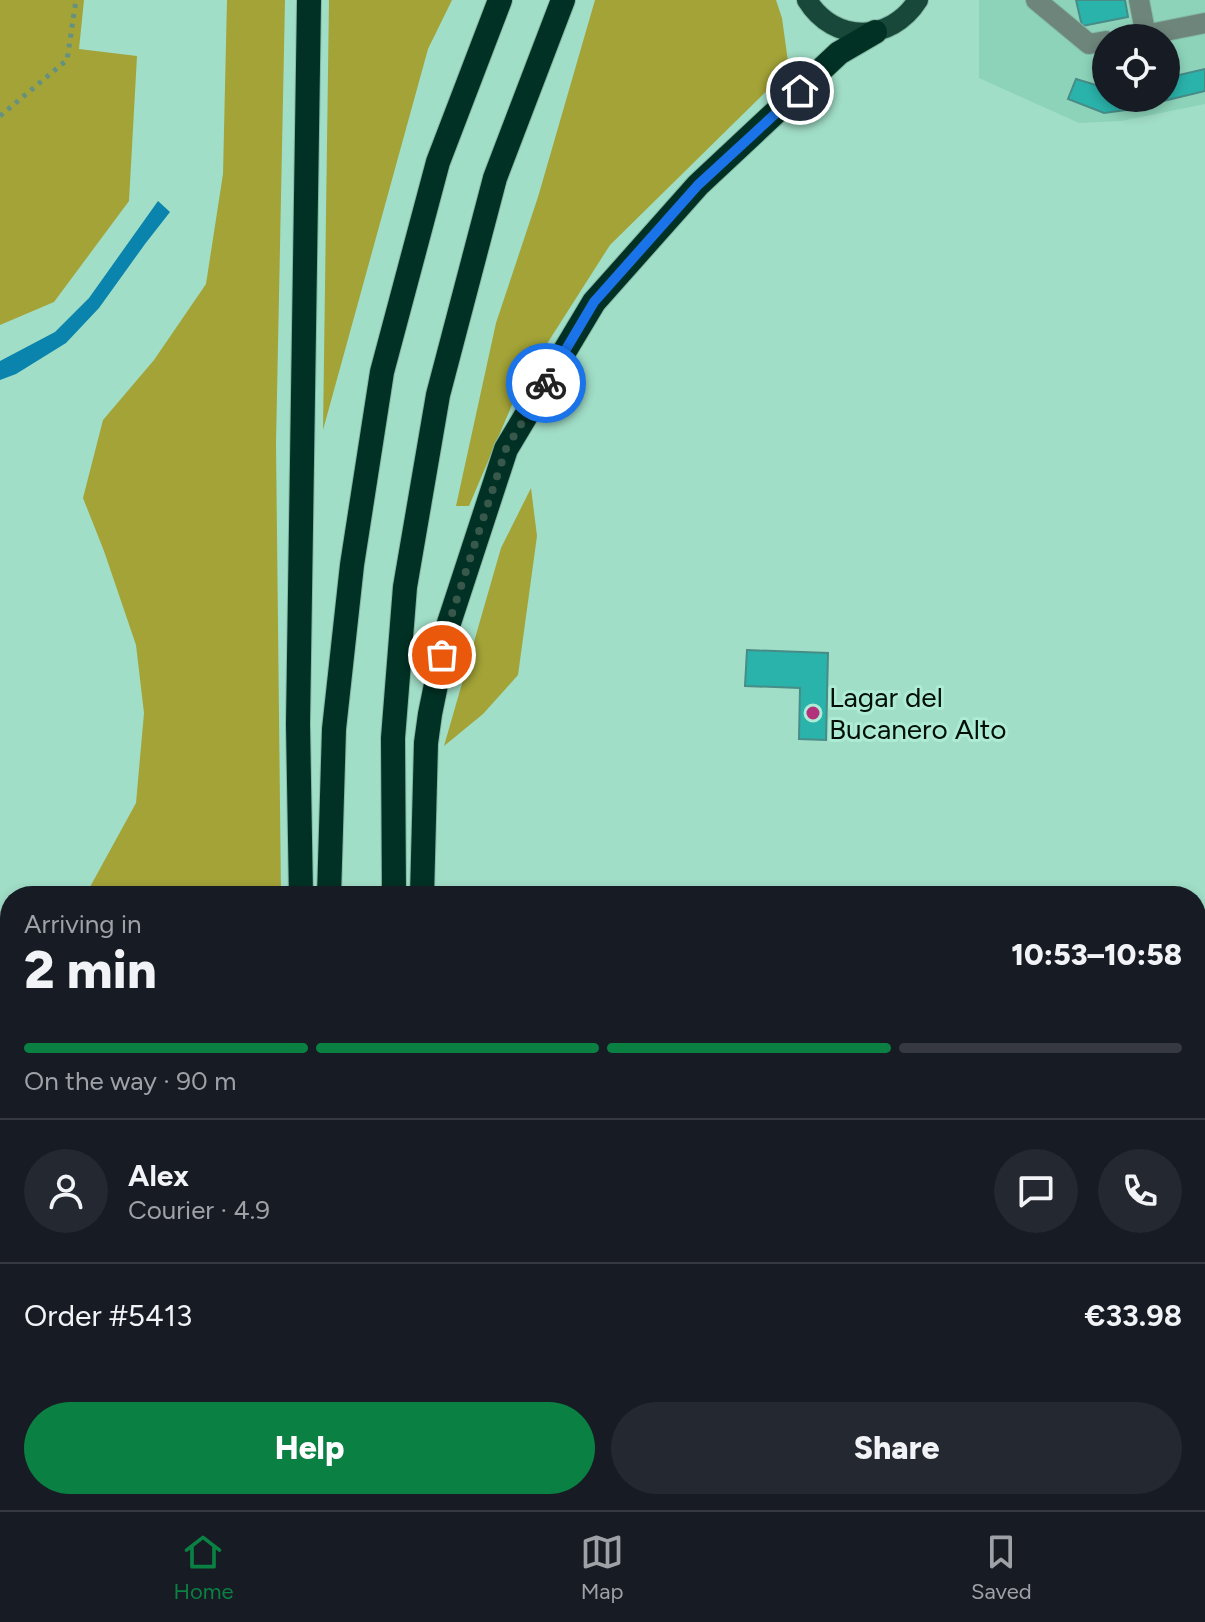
<!DOCTYPE html>
<html lang="en">
<head>
<meta charset="utf-8">
<style>
  :root { --surface:#171b24; --page:#242831; --text:#f1f3f6; --muted:#9ea1a6; --line:#363941; --accent:#0b8043 }
  body { margin:0; font-family:Figtree,sans-serif; background:var(--page); color:var(--text); height:100vh; display:flex; flex-direction:column; font-size:30px; white-space:nowrap }
  * { box-sizing:border-box; margin:0 }
  p { font-size:26px; color:var(--muted) }
  .icon { flex:none; width:44px; height:44px; fill:none; stroke:currentColor; stroke-width:2; stroke-linecap:round; stroke-linejoin:round }
  .map { position:relative; flex:1; overflow:hidden }
  .panel { position:absolute; left:0px; top:886px; width:1206px; height:624px; display:flex; flex-direction:column; background:var(--surface); border-radius:32px 32px 0 0; box-shadow:0 4px 12px #0003 }
  .panel>* { flex:none }
  .buttons { position:absolute; left:1092px; top:24px; display:grid; gap:16px }
  .buttons a { display:grid; place-items:center; width:88px; height:88px; border-radius:50%; background:var(--surface); box-shadow:0 4px 12px #0003; font-size:40px }
  .pin { position:absolute; display:grid; place-items:center; width:68px; height:68px; color:#fff; margin:-34px; border:4px solid #fff; border-radius:50%; box-shadow:0 2px 8px #0007 }
  .courier { position:absolute; display:grid; place-items:center; width:80px; height:80px; margin:-40px; border:6px solid #1a73e8; border-radius:50%; background:#fff; color:#222; box-shadow:0 2px 10px #0007 }
  .headline em { font-style:normal; font-weight:800 }
  .headline div { display:flex; flex-direction:column-reverse }
  .headline { display:flex; align-items:center; justify-content:space-between; height:136px; padding:0 24px }
  h1 { font-size:52px; font-weight:800; line-height:60px }
  .bar { display:grid; grid-template-columns:repeat(4,1fr); gap:12px 8px; align-content:center; height:96px; padding:0 24px }
  .bar i { height:10px; border-radius:6px; background:var(--line) }
  .bar .active { background:var(--accent) }
  .bar p { grid-column:span 4 }
  .line { display:flex; align-items:center; gap:20px; padding:0 24px; border-top:2px solid var(--line) }
  .line div { flex:1 }
  .round { display:grid; place-items:center; flex:none; width:84px; height:84px; border-radius:42px; background:var(--page) }
  .cta { display:flex; gap:16px; margin-top:auto; padding:16px 24px }
  .cta a { flex:1; height:92px; border-radius:48px; background:var(--accent); color:#fff; font-size:32px; font-weight:800; line-height:92px; text-align:center }
  .cta a+a { background:var(--page); color:var(--text) }
  .dock { display:flex; justify-content:space-around; align-items:center; height:112px; border-top:2px solid var(--line); background:var(--surface); font-size:22px; color:var(--muted) }
  .dock a { display:grid; justify-items:center; gap:4px }
  .dock .active { color:var(--accent) }
  .map>svg:first-child { display:block }
</style>
</head>
<body>
<div class="map">
<svg width="1205" height="1510" viewBox="0 0 1205 1510">
  <rect width="100%" height="100%" fill="#a1dec7"/>
  <path fill="#8dd3ba" fill-rule="evenodd" d="M 979,0 L 1205,0 L 1205,104 L 1121,121 L 1079,123 L 979,78 ZM 1106,38 L 1166,38 L 1166,98 L 1106,98 Z"/>
  <g fill="#a3a338">
    <polygon points="0,0 84,0 79,49 137,56 129,201 54,302 0,325"/>
    <polygon points="227,0 285,0 276,444 281,896 85,896 136,803 144,713 136,645 104,551 83,498 103,420 154,360 206,284 223,174"/>
    <polygon points="329,0 452,0 428,49 323,430"/>
    <polygon points="595,0 776,0 782,18 789,69 610,245 520,386 469,506 456,506 496,323 538,197"/>
    <polygon points="531,488 537,536 518,675 483,714 444,746 501,548"/>
    <polygon points="370,1500 1137,1500 1139,1510 373,1510"/>
  </g>
  <g fill="#0a84ad">
    <polygon points="158,201 170,212 145,244 99,308 66,343 16,374 0,380 0,361 55,332 89,298"/>
    <polygon points="1196,1439 1205,1464 1205,1510 1139,1510 1137,1500 1196,1500"/>
  </g>
  <g fill="#2ab3ab" stroke="#478c87" stroke-width="2">
    <polygon points="1076,0 1125,0 1128,17 1082,26"/>
    <polygon points="1205,69 1205,91 1126,110 1104,113 1068,99 1076,79 1106,88 1106,98 1166,98 1166,78"/>
    <polygon points="747,650 828,653 826,740 799,739 800,688 745,686"/>
  </g>
  <g fill="none" stroke-linecap="round" stroke-linejoin="round">
    <defs>
      <g id="minor">
        <polyline points="1036,0 1089,44 1106,41"/>
        <polyline points="1139,0 1146,36"/>
        <polyline points="1130,38 1205,23"/>
      </g>
      <path id="major" d="M 807,0 C 834,44 891,43 918,0"/>
      <g id="highway">
        <polyline points="301,896 298,724 309,0"/>
        <polyline points="329,896 334,729 352,565 382,372 438,162 500,0"/>
        <polyline points="394,896 393,738 405,587 438,395 495,178 563,0"/>
        <polyline points="422,896 426,743 430,714 448,626 506,449 594,302 698,185 839,53 875,32"/>
        <polyline points="405,1500 408,1510"/>
        <polyline points="487,1500 490,1510"/>
        <polyline points="508,1500 509,1510"/>
      </g>
    </defs>
    <use href="#minor" stroke="#84b9a5" stroke-width="22"/>
    <use href="#major" stroke="#84b9a5" stroke-width="22"/>
    <use href="#highway" stroke="#84b9a5" stroke-width="26"/>
    <g stroke="#659180" stroke-width="5" stroke-dasharray="4 6" stroke-linecap="butt">
      <polyline points="0,116 67,60 76,0"/>
      <polyline points="1187,1500 1191,1510"/>
    </g>
    <use href="#minor" stroke="#6d857b" stroke-width="20"/>
    <use href="#major" stroke="#174839" stroke-width="20"/>
    <use href="#highway" stroke="#003124" stroke-width="24"/>
  </g>
  <g fill="none" stroke-linecap="round" stroke-linejoin="round">
    <polyline stroke="#38584c" stroke-width="8" stroke-dasharray="0 14.4" points="442,655 448,626 506,449 546,383"/>
    <polyline stroke="#1a73e8" stroke-width="10" points="546,383 594,302 698,185 800,91"/>
  </g>
  <circle fill="#b3317c" stroke="#aeebd4" stroke-width="3" cx="813" cy="713" r="8"/>
  <g text-anchor="middle" stroke-width="6" stroke-linejoin="round" paint-order="stroke">
    <g font-size="28" fill="#001009" stroke="#aeebd4" text-anchor="start">
      <text x="829" y="707">Lagar del<tspan x="829" dy="32">Bucanero Alto</tspan></text>
    </g>
  </g>
</svg>
<div class="buttons">
<a><svg class="icon" aria-label="locate" viewBox="0 0 24 24"><circle cx="12" cy="12" r="6"/><path d="M12 2v4M12 18v4M2 12h4M18 12h4"/></svg></a>
</div>
<div class="pin" style="left:442px;top:655px;background:#ea580c"><svg class="icon" aria-label="bag" viewBox="0 0 24 24"><path d="M5 8h14l-1 12H6zM9 8a3 3 0 0 1 6 0"/></svg></div>
<div class="pin" style="left:800px;top:91px;background:#1f2937"><svg class="icon" aria-label="home" viewBox="0 0 24 24"><path d="M3 11l9-7 9 7M6 9v11h12V9"/></svg></div>
<div class="courier" style="left:546px;top:383px"><svg class="icon" aria-label="bike" viewBox="0 0 24 24"><circle cx="6" cy="16" r="4"/><circle cx="18" cy="16" r="4"/><path d="M6 16l4-8h5l3 8M10 8l3 8H6M13 5h3"/></svg></div>
<section class="panel">
<div class="headline"><div><h1>2 min</h1><p>Arriving in</p></div><em>10:53–10:58</em></div>
<div class="bar"><i class="active"></i><i class="active"></i><i class="active"></i><i></i><p>On the way · 90 m</p></div>
<div class="line" style="height:144px"><a class="round"><svg class="icon" aria-label="person" viewBox="0 0 24 24"><circle cx="12" cy="8" r="4"/><path d="M4 21q1-7 8-7t8 7"/></svg></a><div><b>Alex</b><p>Courier · 4.9</p></div><a class="round"><svg class="icon" aria-label="chat" viewBox="0 0 24 24"><path d="M4 5h16v11H9l-5 4z"/></svg></a><a class="round"><svg class="icon" aria-label="phone" viewBox="0 0 24 24"><path d="M5 4h4l2 5-3 2q2 4 5 5l2-3 5 2v4C11 20 4 13 5 4z"/></svg></a></div>
<div class="line" style="height:104px"><div>Order #5413</div><b>€33.98</b></div>
<div class="cta"><a>Help</a><a>Share</a></div>
</section>
</div>
<nav class="dock">
<a class="active"><svg class="icon" aria-label="home" viewBox="0 0 24 24"><path d="M3 11l9-7 9 7M6 9v11h12V9"/></svg>Home</a>
<a><svg class="icon" aria-label="map" viewBox="0 0 24 24"><path d="M3 6l6-2 6 2 6-2v14l-6 2-6-2-6 2zM9 4v14M15 6v14"/></svg>Map</a>
<a><svg class="icon" aria-label="saved" viewBox="0 0 24 24"><path d="M7 4h10v16l-5-4-5 4z"/></svg>Saved</a>
</nav>
</body>
</html>
